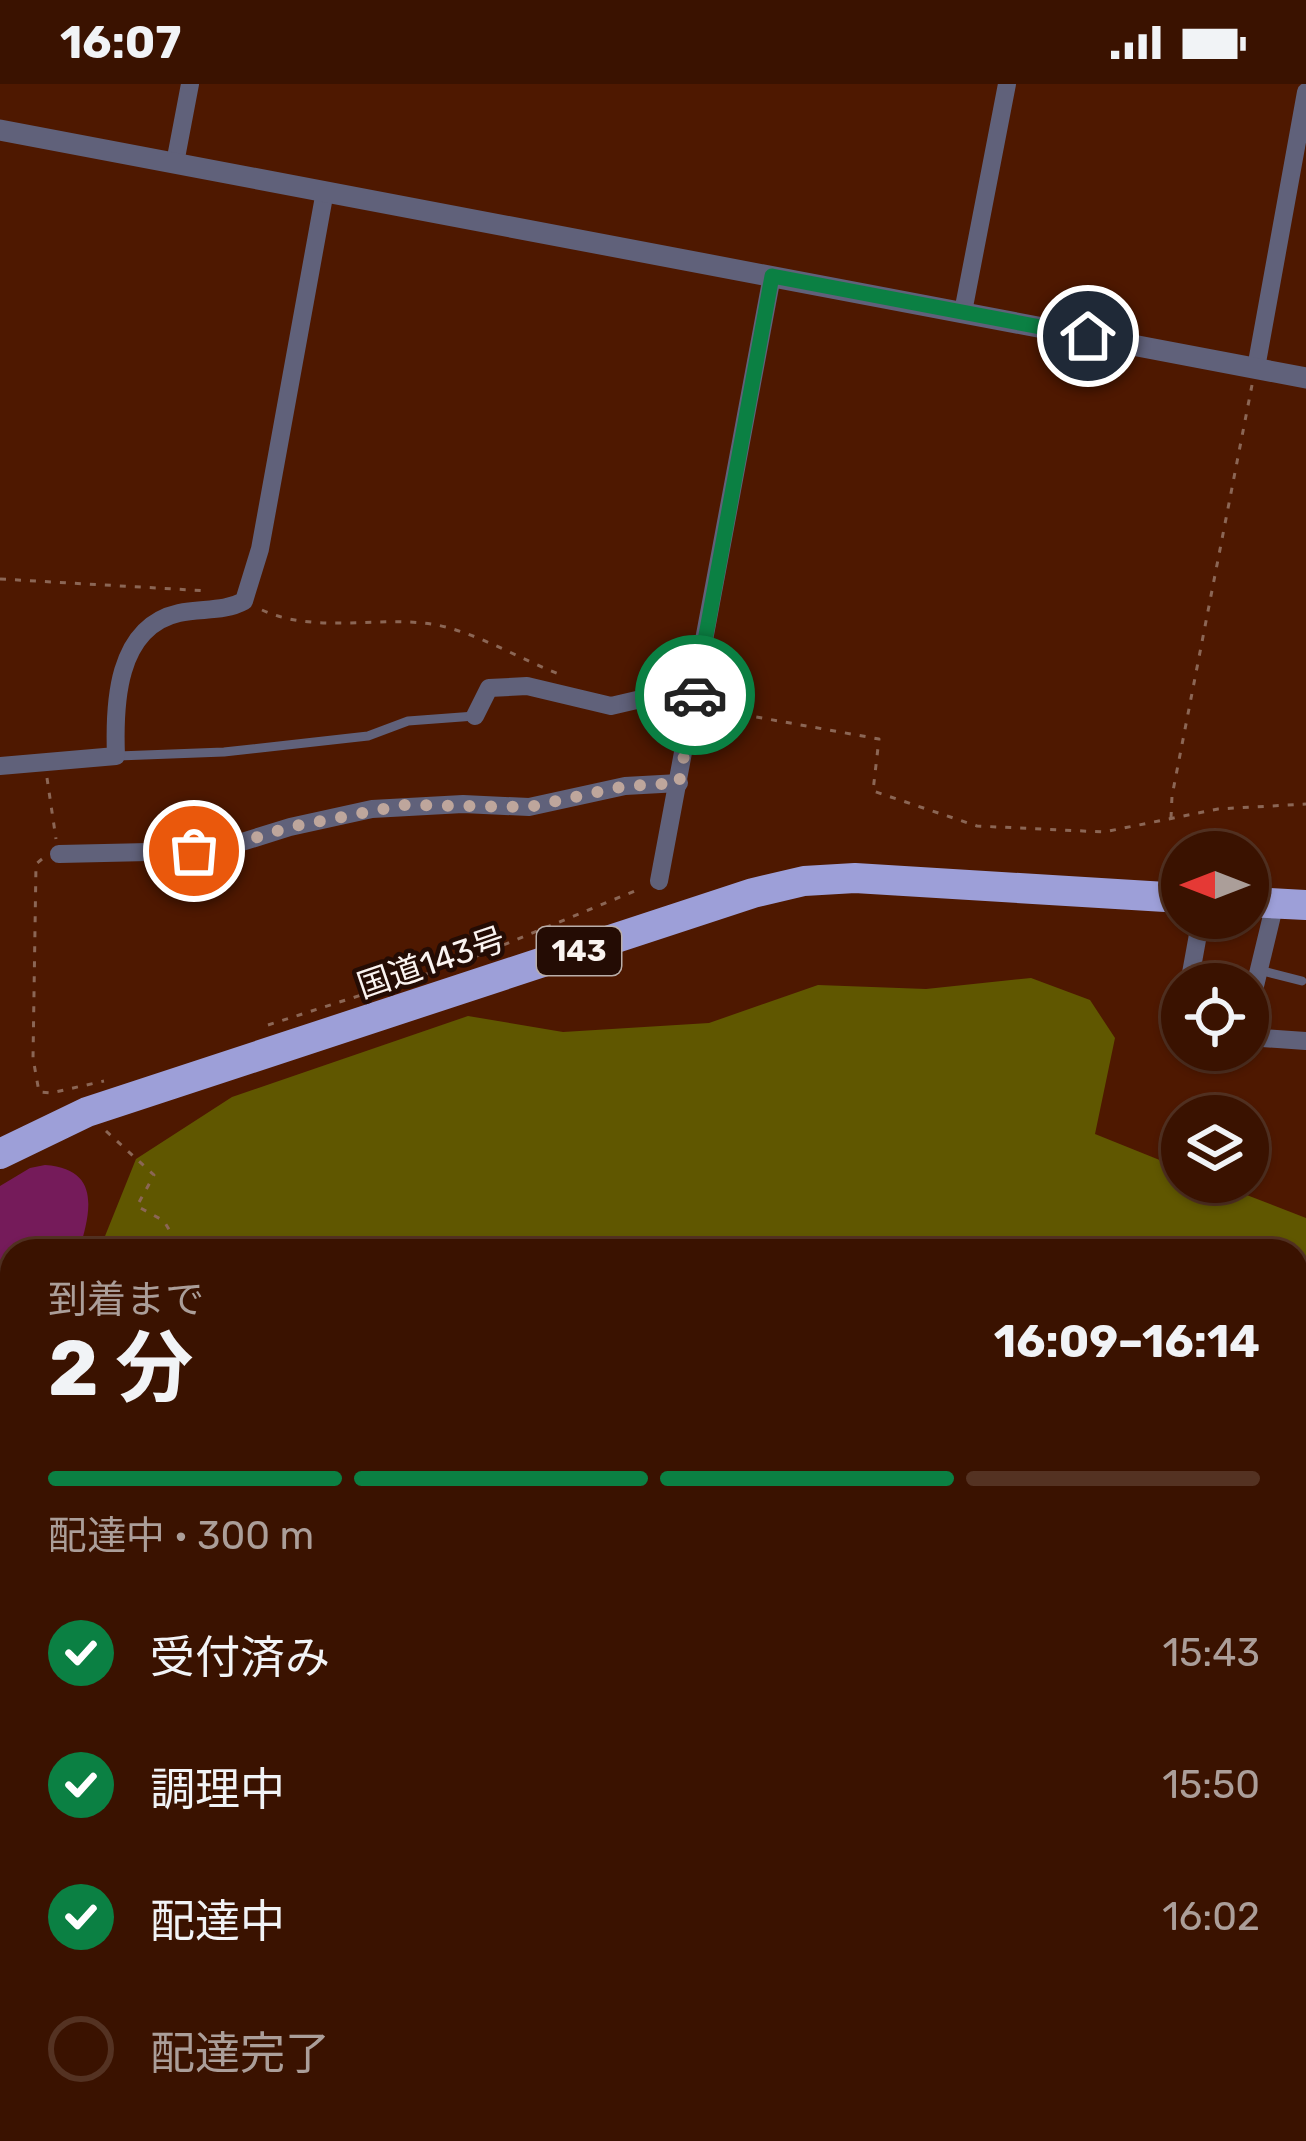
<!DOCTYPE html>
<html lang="ja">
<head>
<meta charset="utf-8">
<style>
  :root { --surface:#3a1200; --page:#45200f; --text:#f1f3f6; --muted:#ab9e99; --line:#543222; --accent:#0b8043 }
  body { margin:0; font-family:Rubik,"Noto Sans JP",sans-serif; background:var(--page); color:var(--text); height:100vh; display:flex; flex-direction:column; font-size:45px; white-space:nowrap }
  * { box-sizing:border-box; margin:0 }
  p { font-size:39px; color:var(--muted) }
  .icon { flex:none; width:66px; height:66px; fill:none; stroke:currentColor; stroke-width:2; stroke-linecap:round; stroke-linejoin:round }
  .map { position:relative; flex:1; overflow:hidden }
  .drawer { position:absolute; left:0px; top:1155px; width:1308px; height:903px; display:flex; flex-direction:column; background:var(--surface); border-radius:36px 36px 0 0; box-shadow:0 3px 9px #0004,0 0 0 3px var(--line) }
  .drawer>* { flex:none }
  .needle { width:78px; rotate:270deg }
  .fabs { position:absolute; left:1161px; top:747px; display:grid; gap:24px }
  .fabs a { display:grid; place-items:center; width:108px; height:108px; border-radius:50%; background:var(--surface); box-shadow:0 3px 9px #0004,0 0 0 3px var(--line); font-size:60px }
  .pin { position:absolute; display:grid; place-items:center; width:102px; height:102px; color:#fff; margin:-51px; border:6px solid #fff; border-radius:50%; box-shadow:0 3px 12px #0007 }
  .courier { position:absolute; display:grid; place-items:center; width:120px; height:120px; margin:-60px; border:9px solid #0b8043; border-radius:50%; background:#fff; color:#222; box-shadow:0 3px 15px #0007 }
  .overview em { font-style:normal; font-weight:700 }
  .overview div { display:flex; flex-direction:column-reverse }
  .overview { display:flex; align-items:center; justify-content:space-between; height:204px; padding:0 48px }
  h1 { font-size:78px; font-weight:700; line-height:90px }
  .bar { display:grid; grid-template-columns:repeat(4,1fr); gap:18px 12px; align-content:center; height:144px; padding:0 48px }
  .bar i { height:15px; border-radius:9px; background:var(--line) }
  .bar .current { background:var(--accent) }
  .bar p { grid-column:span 4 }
  ol { padding:0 48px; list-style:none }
  li { display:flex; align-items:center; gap:36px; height:132px }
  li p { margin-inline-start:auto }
  li .icon { padding:12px; border-radius:50%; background:var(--accent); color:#fff; stroke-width:4 }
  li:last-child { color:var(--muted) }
  li i { width:66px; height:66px; border:6px solid var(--line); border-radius:50% }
  .status { display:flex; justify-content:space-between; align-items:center; height:84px; padding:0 60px; background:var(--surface); direction:ltr }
  .status svg { height:33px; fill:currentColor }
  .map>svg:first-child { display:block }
</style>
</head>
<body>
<div class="status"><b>16:07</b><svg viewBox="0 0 49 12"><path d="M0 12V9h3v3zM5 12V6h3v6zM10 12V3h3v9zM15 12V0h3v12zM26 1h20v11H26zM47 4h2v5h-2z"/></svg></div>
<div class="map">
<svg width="1306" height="2057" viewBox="0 0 1306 2057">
  <rect width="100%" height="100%" fill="#4e1800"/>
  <g fill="#605700">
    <polygon points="1031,894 1090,916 1115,954 1095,1050 1182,1085 1182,1098 1213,1098 1306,1134 1306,1863 1296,1838 1296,1167 99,1167 136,1075 232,1013 468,932 563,948 709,939 818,901 926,905"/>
    <polygon points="12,1407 12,1785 0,1778 0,1441"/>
    <polygon points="0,1882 12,1886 12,2046 496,2046 495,2057 0,2057"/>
    <polygon points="1016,2050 1022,2057 657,2057"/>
  </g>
  <g fill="#751b5a">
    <path d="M 45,1081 C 101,1085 91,1127 79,1167 L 12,1167 L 12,1318 L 0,1395 L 0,1102 L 30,1084 Z"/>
    <polygon points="1306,2019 1306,2057 1262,2057 1266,2046 1296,2046 1296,2023"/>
  </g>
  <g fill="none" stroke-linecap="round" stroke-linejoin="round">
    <g stroke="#8b6655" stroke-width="3" stroke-dasharray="6 9" stroke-linecap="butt">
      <polyline points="0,495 209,507"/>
      <path d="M 262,526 C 314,550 376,532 431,540 C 473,546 523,577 564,592"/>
      <polyline points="712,625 879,655 873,707 977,742 1104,748 1218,725 1306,720"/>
      <polyline points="47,694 56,755"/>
      <polyline points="1171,734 1172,712 1252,301"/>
      <polyline points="42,775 36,780 33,974 39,1008 51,1009 104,997"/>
      <polyline points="462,878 642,804"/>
      <polyline points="268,941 436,887"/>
      <polyline points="106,1047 154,1091 137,1122 164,1137 171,1149 161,1167"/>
      <path d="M 0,1908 C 10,1926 18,1951 0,1967"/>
      <polyline points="1296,1976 1306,1976"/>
    </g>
    <g stroke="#60617a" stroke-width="9">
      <polyline points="118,672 224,668 368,652 408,637 475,632"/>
      <polyline points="1259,886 1302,897"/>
    </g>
    <g stroke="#60617a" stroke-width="18">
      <polyline points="175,79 190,0"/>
      <polyline points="963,228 1007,0"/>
      <polyline points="1256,284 1306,8"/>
      <polyline points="475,632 489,604 527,602 611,622 641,615 693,621"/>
      <path d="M 0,682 L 116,672 C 114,621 116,543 179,529 C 201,524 224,528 244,517 L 260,465 L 325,107"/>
      <polyline points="59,770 194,767 229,762 290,743 372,725 463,720 529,723 625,702 679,699"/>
      <polyline points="659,797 772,192"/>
      <polyline points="1190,891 1242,900"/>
      <polyline points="1189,900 1201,834"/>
      <polyline points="1248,901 1255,902 1275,819"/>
      <polyline points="1248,953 1306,957"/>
    </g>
    <g stroke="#60617a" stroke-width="21">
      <polyline points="0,46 1306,294"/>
      <polyline points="0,1851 12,1855"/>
      <polyline points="1242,2057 1246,2046"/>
    </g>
    <g stroke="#9d9fd8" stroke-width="30">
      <polyline points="1248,818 1306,821"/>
      <polyline points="0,1070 87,1028 753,809 804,797 855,794 1182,814"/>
    </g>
  </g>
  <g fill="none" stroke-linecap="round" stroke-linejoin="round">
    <polyline stroke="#bea69c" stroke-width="12" stroke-dasharray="0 21.6" points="194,767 229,762 290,743 404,721 529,723 625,702 679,699 695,611"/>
    <polyline stroke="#0b8043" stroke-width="15" points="695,611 772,192 1088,252"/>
  </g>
  <g text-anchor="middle" stroke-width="9" stroke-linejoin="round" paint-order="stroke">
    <rect fill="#240c04" stroke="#baaea9" stroke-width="3" x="537" y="843" width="84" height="48" rx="9"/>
    <g font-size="30" font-weight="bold" fill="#faf3f0">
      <text x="579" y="877">143</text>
    </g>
    <g font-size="33" fill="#faf3f0" stroke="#240c04">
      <text transform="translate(431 878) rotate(-19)" y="12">国道143号</text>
    </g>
  </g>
</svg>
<div class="fabs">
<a><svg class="needle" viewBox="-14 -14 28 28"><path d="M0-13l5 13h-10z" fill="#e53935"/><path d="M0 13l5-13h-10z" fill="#ab9e99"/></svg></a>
<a><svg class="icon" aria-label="locate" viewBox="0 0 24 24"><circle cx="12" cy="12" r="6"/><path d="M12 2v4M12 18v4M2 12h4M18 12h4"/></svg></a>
<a><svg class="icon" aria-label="layers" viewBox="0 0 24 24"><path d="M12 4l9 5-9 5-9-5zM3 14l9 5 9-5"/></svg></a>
</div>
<div class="pin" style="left:194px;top:767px;background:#ea580c"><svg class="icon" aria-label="bag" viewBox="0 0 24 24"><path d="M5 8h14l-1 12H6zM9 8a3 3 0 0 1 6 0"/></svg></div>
<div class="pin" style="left:1088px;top:252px;background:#1f2937"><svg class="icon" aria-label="home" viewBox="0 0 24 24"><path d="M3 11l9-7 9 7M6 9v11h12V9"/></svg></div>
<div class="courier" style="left:695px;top:611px"><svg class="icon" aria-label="car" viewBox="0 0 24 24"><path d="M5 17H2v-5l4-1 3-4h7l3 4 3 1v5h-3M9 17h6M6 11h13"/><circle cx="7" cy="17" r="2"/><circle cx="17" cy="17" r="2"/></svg></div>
<section class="drawer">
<div class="overview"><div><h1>2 分</h1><p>到着まで</p></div><em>16:09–16:14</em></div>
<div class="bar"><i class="current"></i><i class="current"></i><i class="current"></i><i></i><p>配達中 · 300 m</p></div>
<ol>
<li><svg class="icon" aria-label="check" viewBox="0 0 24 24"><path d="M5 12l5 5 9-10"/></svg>受付済み<p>15:43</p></li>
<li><svg class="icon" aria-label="check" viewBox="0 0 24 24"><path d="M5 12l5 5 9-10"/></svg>調理中<p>15:50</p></li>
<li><svg class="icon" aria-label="check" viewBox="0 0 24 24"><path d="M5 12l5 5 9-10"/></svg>配達中<p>16:02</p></li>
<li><i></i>配達完了</li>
</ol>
</section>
</div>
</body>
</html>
